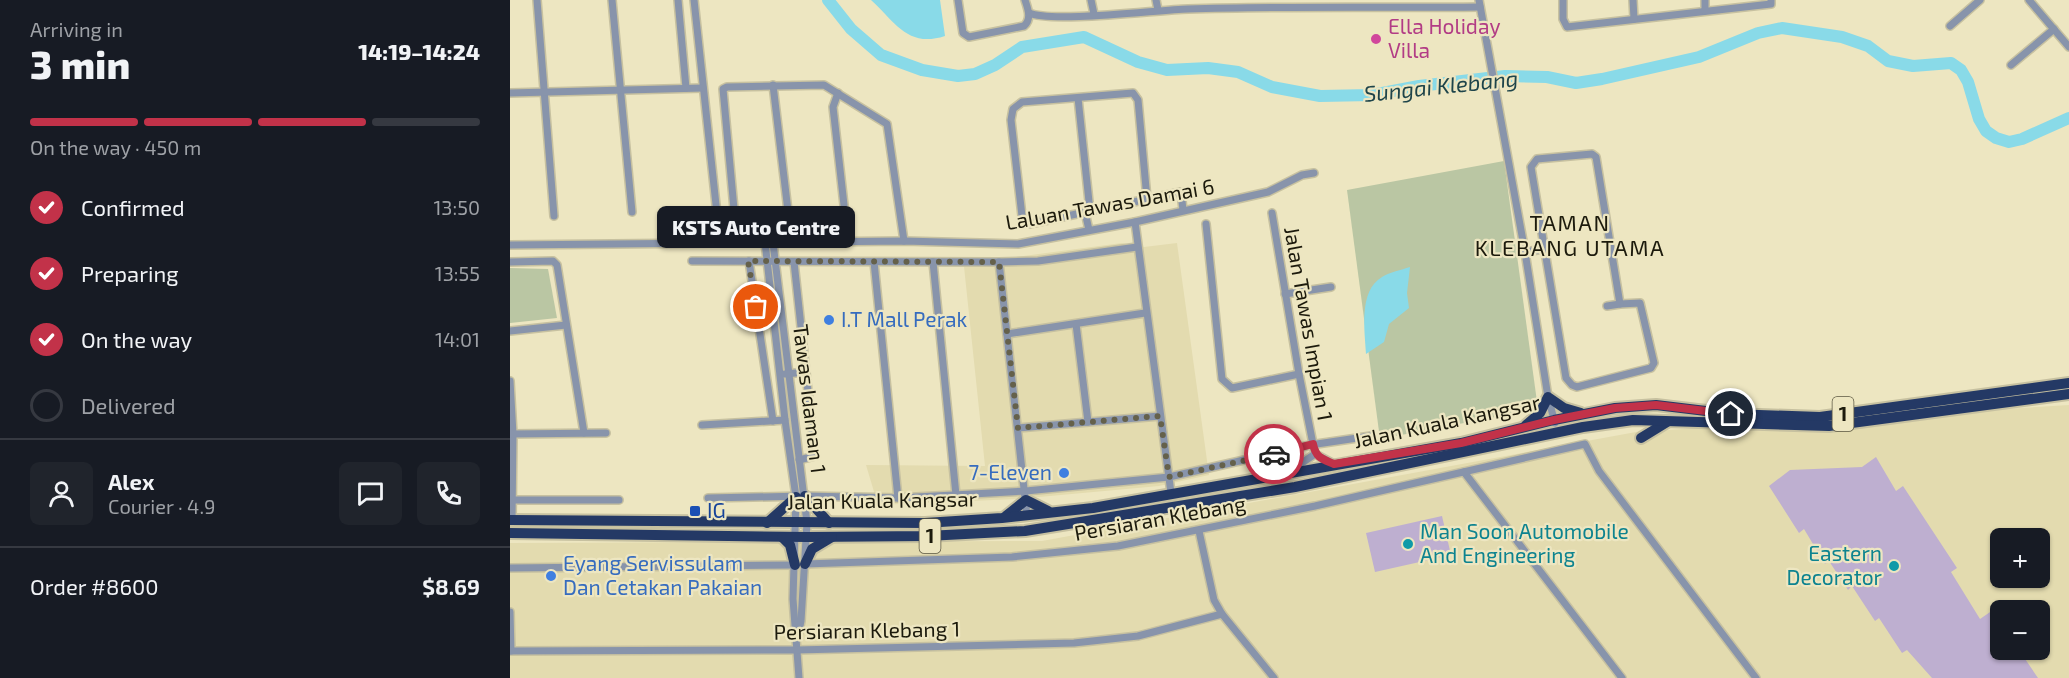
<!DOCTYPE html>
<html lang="en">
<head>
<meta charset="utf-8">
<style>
  :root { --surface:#171b24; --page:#20242c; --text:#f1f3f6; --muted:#9ea1a6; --line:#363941; --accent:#c23249 }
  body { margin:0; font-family:"Exo 2",sans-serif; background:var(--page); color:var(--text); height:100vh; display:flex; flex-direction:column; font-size:22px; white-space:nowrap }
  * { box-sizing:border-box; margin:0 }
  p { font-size:20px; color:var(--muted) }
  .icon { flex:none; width:33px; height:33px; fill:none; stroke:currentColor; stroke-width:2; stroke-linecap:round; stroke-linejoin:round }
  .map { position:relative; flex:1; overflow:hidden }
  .panel { display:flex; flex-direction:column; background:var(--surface); width:510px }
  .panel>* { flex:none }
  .fabs { position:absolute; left:1480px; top:528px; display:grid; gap:12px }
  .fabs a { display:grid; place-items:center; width:60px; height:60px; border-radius:9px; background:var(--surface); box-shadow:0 2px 4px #0004; font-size:30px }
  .pin { position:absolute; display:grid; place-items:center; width:51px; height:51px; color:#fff; margin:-26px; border:3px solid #fff; border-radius:50%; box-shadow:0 2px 6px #0007 }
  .courier { position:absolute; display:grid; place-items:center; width:60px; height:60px; margin:-30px; border:4px solid #c23249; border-radius:50%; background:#fff; color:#222; box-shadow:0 2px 8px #0007 }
  .bubble { position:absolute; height:42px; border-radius:9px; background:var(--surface); box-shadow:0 2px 4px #0004; font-size:20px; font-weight:800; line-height:42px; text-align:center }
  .overview em { font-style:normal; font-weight:800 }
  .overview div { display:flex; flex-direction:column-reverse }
  .overview { display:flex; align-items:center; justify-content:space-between; height:102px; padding:0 30px }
  h1 { font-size:39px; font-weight:800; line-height:45px }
  .bar { display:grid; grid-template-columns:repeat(4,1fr); gap:9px 6px; align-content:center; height:72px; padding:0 30px }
  .bar i { height:8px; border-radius:4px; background:var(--line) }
  .bar .on { background:var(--accent) }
  .bar p { grid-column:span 4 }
  .line { display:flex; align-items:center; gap:15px; padding:0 30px; border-top:2px solid var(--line) }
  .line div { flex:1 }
  .round { display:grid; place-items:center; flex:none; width:63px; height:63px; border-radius:9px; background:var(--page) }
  ol { padding:0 30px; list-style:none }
  li { display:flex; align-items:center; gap:18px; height:66px }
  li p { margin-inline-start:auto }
  li .icon { padding:6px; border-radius:50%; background:var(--accent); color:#fff; stroke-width:4 }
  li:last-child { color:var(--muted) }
  li i { width:33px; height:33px; border:3px solid var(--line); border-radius:50% }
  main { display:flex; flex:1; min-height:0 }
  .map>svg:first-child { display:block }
</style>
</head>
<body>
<main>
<section class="panel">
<div class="overview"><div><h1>3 min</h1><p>Arriving in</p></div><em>14:19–14:24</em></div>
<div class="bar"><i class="on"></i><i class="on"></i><i class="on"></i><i></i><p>On the way · 450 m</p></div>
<ol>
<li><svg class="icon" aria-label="check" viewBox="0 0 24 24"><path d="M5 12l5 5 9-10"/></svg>Confirmed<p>13:50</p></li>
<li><svg class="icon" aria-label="check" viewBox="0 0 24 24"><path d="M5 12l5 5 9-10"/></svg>Preparing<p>13:55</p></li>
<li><svg class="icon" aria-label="check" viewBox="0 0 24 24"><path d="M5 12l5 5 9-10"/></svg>On the way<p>14:01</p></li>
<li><i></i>Delivered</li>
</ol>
<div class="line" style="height:108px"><a class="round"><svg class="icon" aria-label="person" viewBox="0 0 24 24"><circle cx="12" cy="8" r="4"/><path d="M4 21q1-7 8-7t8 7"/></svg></a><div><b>Alex</b><p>Courier · 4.9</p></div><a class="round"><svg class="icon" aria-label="chat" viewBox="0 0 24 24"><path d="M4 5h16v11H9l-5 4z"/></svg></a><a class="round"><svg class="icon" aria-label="phone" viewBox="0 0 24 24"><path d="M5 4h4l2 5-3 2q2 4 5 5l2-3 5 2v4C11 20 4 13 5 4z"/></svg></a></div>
<div class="line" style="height:78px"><div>Order #8600</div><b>$8.69</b></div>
</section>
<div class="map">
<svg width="1559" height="678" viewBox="0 0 1559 678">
  <rect width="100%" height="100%" fill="#ede6c1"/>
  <g fill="#e3dbaf" fill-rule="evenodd">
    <polygon points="612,243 634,247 667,243 699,475 649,486 507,499 368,505 356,465 475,466 453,257 506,257"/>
    <path d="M 1559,405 L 1559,678 L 0,678 L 0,543 L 532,541 L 1126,432 ZM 1491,538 L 1530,538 L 1530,578 L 1491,578 ZM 1491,610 L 1530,610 L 1530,650 L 1491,650 Z"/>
  </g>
  <g fill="#bac6a3">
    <polygon points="994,161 1028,409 870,439 837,190"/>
    <polygon points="0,268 38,269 47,318 0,323"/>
  </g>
  <g fill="#89dae8">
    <path d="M 361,0 L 430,0 L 435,36 C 398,48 386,23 361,0 Z"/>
    <path d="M 900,267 L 897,293 L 899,308 L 879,324 L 874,342 L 856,354 C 855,331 848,291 872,277 C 880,272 891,270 900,267 Z"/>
  </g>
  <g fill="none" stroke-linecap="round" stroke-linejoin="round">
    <polyline stroke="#89dae8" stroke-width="12" points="318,0 341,29 371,55 412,70 448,76 465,74 485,65 512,47 574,37 628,62 657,70 698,68 728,72 762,87 810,96 862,95 909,86 995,76 1037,77 1066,83 1092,79 1189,57 1248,33 1272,28 1332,37 1358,46 1378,61 1403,66 1441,63 1451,70 1458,82 1469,119 1476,131 1486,138 1499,142 1512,139 1559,118"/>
  </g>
  <g fill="#beafd0">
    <polygon points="1366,457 1386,491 1393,486 1447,568 1441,572 1470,619 1483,610 1491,622 1491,650 1509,650 1528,678 1422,678 1397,650 1392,653 1369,618 1365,621 1342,586 1338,590 1319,561 1315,564 1294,529 1289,533 1259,486 1280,470 1352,467"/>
    <polygon points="932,516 941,555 865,572 856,533"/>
  </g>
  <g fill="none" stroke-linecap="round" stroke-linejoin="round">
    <defs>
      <g id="minor">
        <polyline points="27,0 44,216"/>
        <polyline points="102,0 122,212"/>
        <polyline points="168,0 176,88"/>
        <polyline points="184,0 210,242"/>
        <path d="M 448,0 L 453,33 L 459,37 L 514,26 C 522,19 518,9 515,0"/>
        <polyline points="581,0 584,14"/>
        <polyline points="646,0 648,10"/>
        <polyline points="969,0 1015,252 1038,397 1045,423"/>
        <polyline points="1053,0 1053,19 1057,27 1261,4 1261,0"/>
        <polyline points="1123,0 1124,19"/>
        <polyline points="1195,0 1195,11"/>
        <polyline points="1519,0 1559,47"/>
        <path d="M 519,13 C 542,23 646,10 678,9 C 775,6 873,8 970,7"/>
        <polyline points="1440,26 1470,0"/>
        <polyline points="1501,65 1544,29"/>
        <polyline points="263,85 278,211"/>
        <polyline points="0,93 193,88"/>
        <polyline points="328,93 323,107 334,205"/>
        <polyline points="568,98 580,211"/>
        <polygon points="1082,154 1086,157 1110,304 1130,303 1144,363 1141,368 1067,387 1062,385 1056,378 1021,167 1027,159"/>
        <polyline points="637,199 628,100 623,93 512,102 503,109 501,120 512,216 517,223 519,224 671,192 673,210"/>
        <polyline points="224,209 213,89 217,87 314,85 377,124 394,241"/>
        <polyline points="575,212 579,230"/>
        <polyline points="762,213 789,374 805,454 824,464"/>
        <polyline points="625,222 661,493"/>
        <polyline points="696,224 712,379 722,388 789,374"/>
        <polyline points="255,242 275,420 286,497 283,599 289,678"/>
        <polyline points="263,243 297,523 291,621 288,636"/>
        <polyline points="0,245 394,241 508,244 625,222 758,192 792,175 804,173"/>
        <polyline points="1015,252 1034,249"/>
        <polyline points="182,261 489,262 528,261 627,247"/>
        <polyline points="239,261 263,421"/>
        <polyline points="0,262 43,261 47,265 74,433"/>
        <polyline points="284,262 305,456 289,460"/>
        <polyline points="364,262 388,498"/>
        <polyline points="423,262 446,495"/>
        <polyline points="489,262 517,516"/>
        <polyline points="775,294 821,287"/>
        <polyline points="1097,306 1110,304"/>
        <polyline points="566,324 578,422"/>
        <polyline points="0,331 56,325"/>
        <polyline points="497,334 635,313"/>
        <polyline points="275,374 296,372"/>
        <polyline points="0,381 3,434 2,520"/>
        <polyline points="192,425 275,420"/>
        <polyline points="508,428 650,416"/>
        <polyline points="0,434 96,433"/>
        <polyline points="780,471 805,454"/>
        <polyline points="954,472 1112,678"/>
        <polyline points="198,498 295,496 388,498 516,491 659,477 800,445 861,436"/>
        <polyline points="0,500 109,500"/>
        <polyline points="689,531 704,600 712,614 764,678"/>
        <polyline points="295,564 502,557 608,546 805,506 1075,444 1089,471 1246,678"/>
        <polyline points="0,568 285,565"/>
        <polyline points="0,612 1,651"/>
        <polyline points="0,651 287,650 564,643 628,636 712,614"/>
      </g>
      <g id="highway">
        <polyline points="1016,425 1030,413 1038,397 1054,408 1071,413"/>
        <polyline points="1131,438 1157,422"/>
        <polyline points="295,496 319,523"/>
        <polyline points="496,516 516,500 538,511"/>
        <polyline points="0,520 415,523 492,518 583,508 951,443 1044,420 1105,408 1146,405 1221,414 1310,417 1559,383"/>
        <polyline points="257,523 286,497"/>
        <polyline points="0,533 297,537 417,536 515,531 785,487 1073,427 1123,420 1319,426 1559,394"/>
        <polyline points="272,537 280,545 285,565"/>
        <polyline points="295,564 302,549 322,537"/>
      </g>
    </defs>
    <use href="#minor" stroke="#c7c1a0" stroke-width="10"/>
    <use href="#highway" stroke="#c7c1a0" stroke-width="14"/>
    <use href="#minor" stroke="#8894ab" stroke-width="7"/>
    <use href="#highway" stroke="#243965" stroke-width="10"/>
  </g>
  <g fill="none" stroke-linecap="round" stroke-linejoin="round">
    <polyline stroke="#65614b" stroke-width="6" stroke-dasharray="0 10.8" points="246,307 238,261 489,262 508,428 650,416 659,477 764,454"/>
    <path stroke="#c23249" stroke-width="8" d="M 764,454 L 803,444 C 806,458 812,459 824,464 L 951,443 L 1044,420 L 1105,408 L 1146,405 L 1221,414"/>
  </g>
  <circle fill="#d1479c" stroke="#ede6c1" stroke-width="2" cx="866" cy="39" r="6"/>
  <g fill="#3f7fe0" stroke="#ede6c1" stroke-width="2">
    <circle cx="319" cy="320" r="6"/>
    <circle cx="554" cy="473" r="6"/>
    <circle cx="41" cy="576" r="6"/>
  </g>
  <rect fill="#1a4fb4" stroke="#ede6c1" stroke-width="2" x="179" y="505" width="12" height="12" rx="3"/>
  <g fill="#0f9aa8" stroke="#ede6c1" stroke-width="2">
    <circle cx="898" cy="544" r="6"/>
    <circle cx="1384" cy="566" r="6"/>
  </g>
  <g text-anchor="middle" stroke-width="4.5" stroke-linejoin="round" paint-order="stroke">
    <g fill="#ede6c1" stroke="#5b5742" stroke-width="1.5">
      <rect x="1322.5" y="397" width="21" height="34" rx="4.5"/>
      <rect x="409.5" y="519" width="21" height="34" rx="4.5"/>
    </g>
    <g font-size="20" font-weight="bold" fill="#1c1a0c">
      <text x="1333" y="421">1</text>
      <text x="420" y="543">1</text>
    </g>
    <g font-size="21" fill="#b23c85" stroke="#ede6c1" text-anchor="start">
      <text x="878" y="34">Ella Holiday<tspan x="878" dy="24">Villa</tspan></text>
    </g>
    <g font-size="21" fill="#1c1a0c" stroke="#ede6c1">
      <text transform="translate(600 205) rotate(-10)" y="7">Laluan Tawas Damai 6</text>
      <text transform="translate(798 324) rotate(80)" y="7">Jalan Tawas Impian 1</text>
      <text transform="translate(299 399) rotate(83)" y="7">Tawas Idaman 1</text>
      <text transform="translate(937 422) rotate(-12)" y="7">Jalan Kuala Kangsar</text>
      <text transform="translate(372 501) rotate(-1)" y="7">Jalan Kuala Kangsar</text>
      <text transform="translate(650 519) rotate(-10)" y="7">Persiaran Klebang</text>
      <text transform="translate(357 631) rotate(-1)" y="7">Persiaran Klebang 1</text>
    </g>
    <g font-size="21" fill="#366cbe" stroke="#ede6c1" text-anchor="start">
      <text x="331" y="327">I.T Mall Perak</text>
      <text x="542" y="480" text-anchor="end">7-Eleven</text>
      <text x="53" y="571">Eyang Servissulam<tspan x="53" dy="24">Dan Cetakan Pakaian</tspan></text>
    </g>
    <g font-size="21" fill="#164399" stroke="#ede6c1" text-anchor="start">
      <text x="197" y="518">IG</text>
    </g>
    <g font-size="21" fill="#0d838f" stroke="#ede6c1" text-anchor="start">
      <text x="910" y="539">Man Soon Automobile<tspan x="910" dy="24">And Engineering</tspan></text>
      <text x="1372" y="561" text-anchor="end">Eastern<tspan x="1372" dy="24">Decorator</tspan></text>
    </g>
    <g font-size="22" font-style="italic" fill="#1e444a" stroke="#ede6c1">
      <text transform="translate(931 86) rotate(-6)" y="8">Sungai Klebang</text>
    </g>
    <g font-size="22" letter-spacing="1.5" fill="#1c1a0c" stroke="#ede6c1">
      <text x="1060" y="231">TAMAN<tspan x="1060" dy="25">KLEBANG UTAMA</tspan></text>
    </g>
  </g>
</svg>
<div class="fabs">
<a>+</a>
<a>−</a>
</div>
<div class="pin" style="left:246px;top:307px;background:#ea580c"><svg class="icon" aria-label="bag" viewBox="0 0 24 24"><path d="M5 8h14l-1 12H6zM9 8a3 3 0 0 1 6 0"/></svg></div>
<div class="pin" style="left:1221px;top:414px;background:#1f2937"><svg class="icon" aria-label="home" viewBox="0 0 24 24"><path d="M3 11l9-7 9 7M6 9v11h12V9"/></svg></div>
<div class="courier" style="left:764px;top:454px"><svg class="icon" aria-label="car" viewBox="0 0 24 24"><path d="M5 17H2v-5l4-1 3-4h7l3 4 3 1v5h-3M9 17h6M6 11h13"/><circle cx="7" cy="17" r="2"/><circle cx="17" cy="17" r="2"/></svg></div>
<div class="bubble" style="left:147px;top:206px;width:198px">KSTS Auto Centre</div>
</div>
</main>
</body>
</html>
